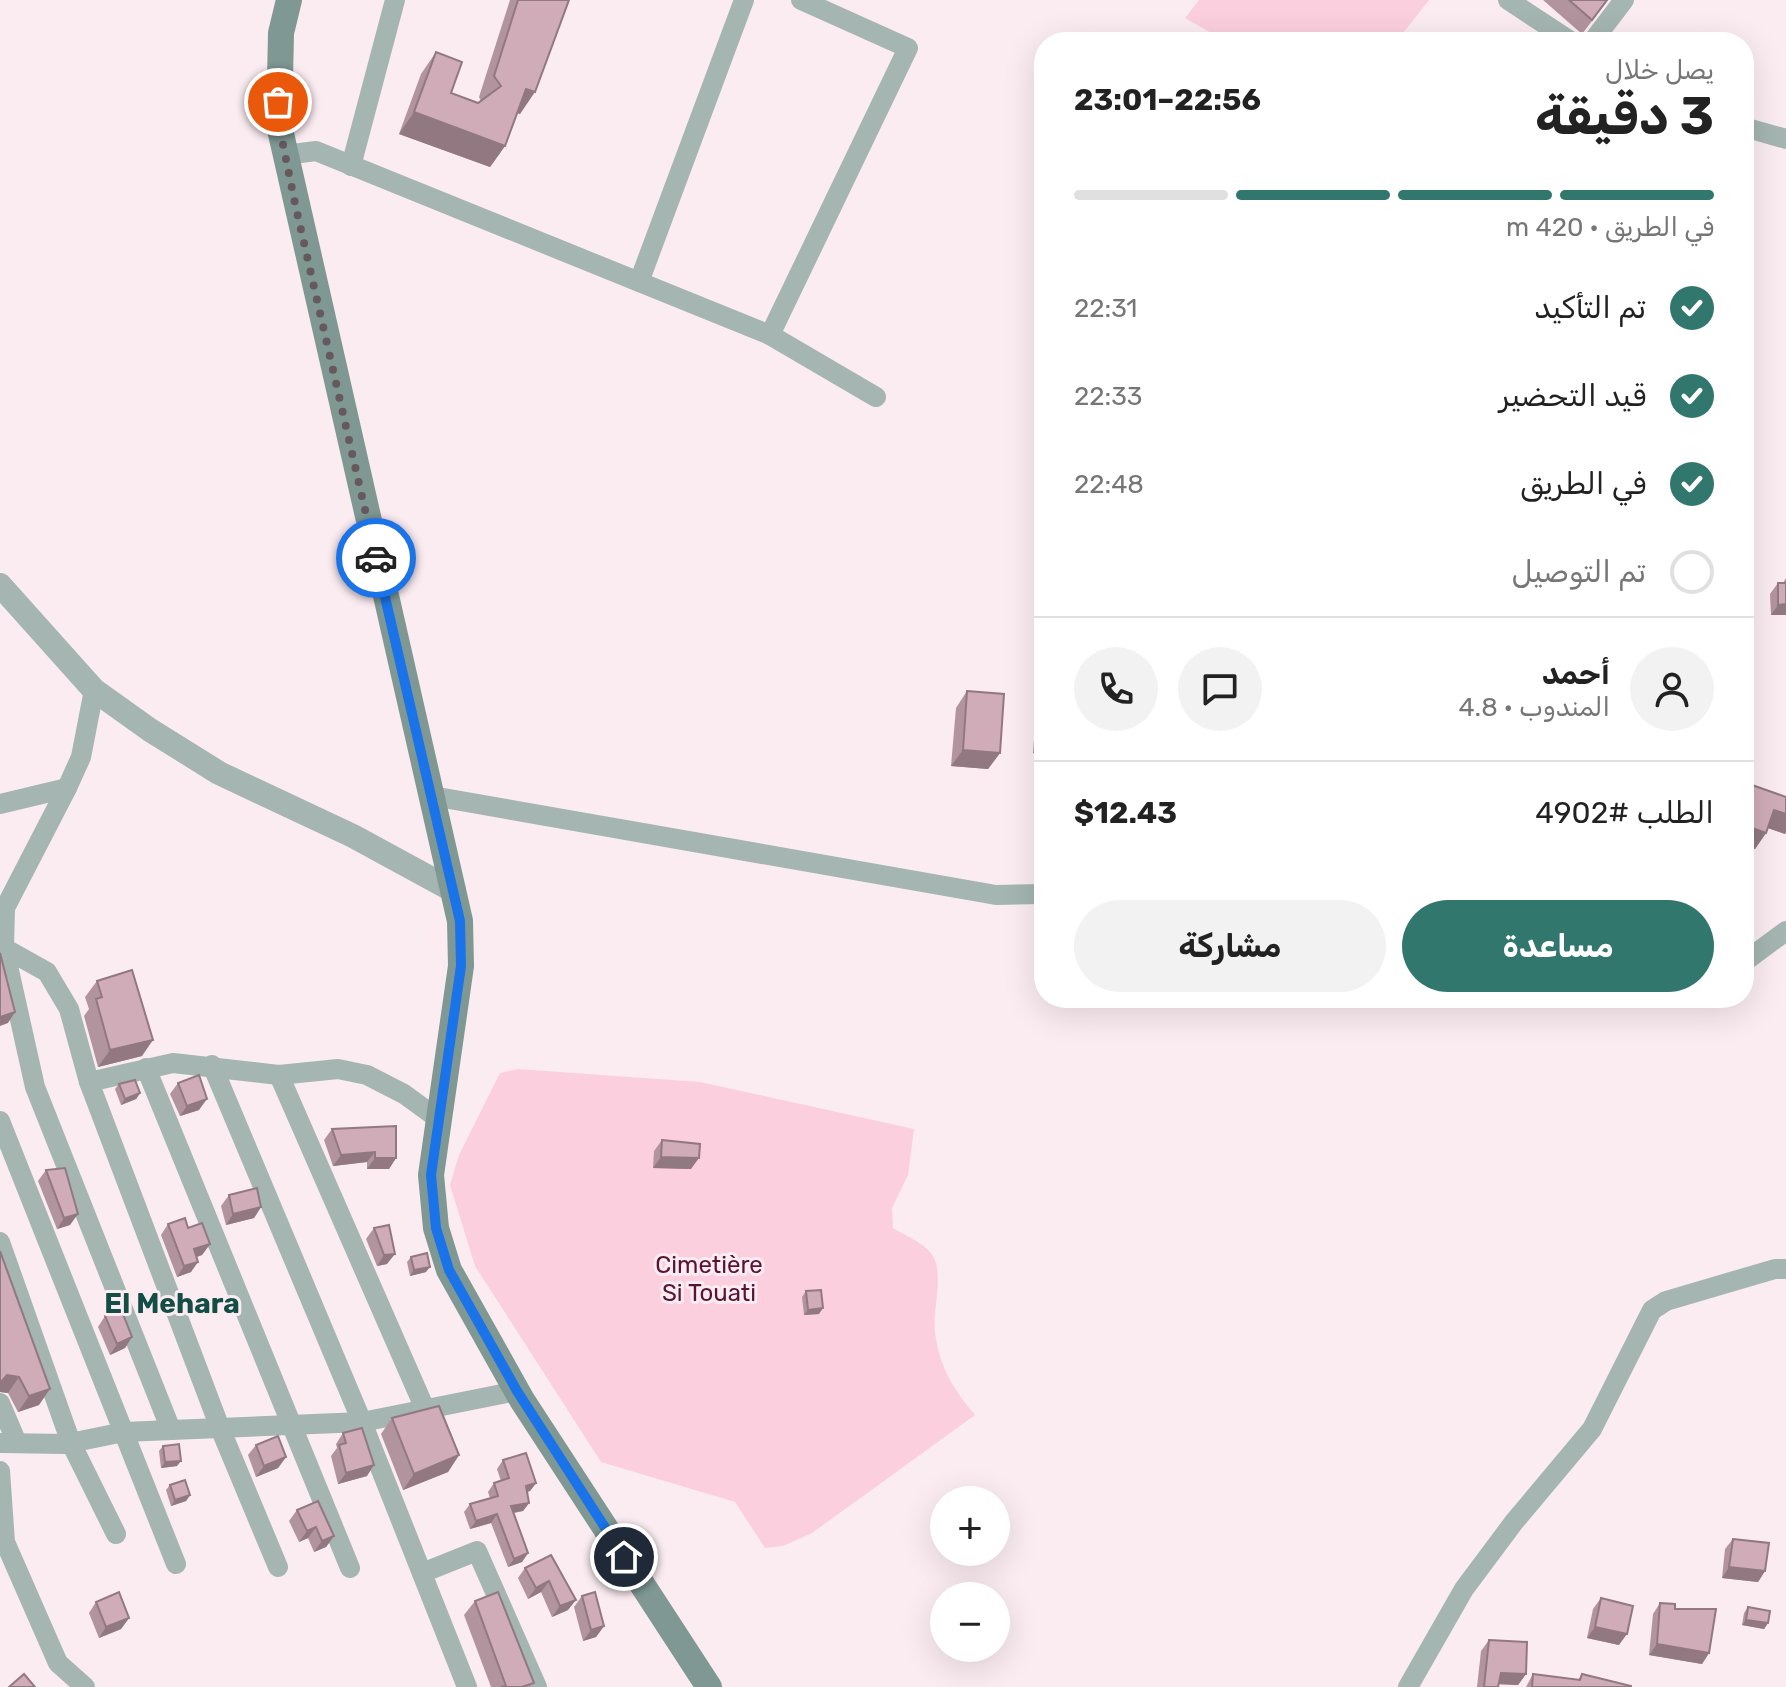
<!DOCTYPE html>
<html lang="ar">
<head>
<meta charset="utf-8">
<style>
  :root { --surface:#fff; --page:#f2f2f2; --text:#222; --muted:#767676; --line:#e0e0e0; --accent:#32776d }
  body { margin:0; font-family:Rubik,"Noto Naskh Arabic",sans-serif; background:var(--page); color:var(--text); direction:rtl; height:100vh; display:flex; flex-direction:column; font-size:30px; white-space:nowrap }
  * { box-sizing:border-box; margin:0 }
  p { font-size:26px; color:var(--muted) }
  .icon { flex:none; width:44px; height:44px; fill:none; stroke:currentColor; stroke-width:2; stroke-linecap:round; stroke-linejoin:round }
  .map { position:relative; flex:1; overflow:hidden; direction:ltr }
  .side { position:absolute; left:1034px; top:32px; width:720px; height:976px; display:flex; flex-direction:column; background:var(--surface); border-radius:32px; box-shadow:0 8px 32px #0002; direction:rtl }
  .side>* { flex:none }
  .tools { position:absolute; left:930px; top:1486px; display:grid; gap:16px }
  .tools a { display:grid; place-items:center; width:80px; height:80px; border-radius:50%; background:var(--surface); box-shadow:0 8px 32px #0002; font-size:40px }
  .pin { position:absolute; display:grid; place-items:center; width:68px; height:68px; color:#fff; margin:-34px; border:4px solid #fff; border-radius:50%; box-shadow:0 2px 8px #0007 }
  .courier { position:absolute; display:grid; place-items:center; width:80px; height:80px; margin:-40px; border:6px solid #1a73e8; border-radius:50%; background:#fff; color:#222; box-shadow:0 2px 10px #0007 }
  .headline em { font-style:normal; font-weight:700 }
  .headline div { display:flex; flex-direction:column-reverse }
  .headline { display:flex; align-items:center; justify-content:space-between; height:136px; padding:0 40px }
  h1 { font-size:52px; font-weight:700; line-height:60px }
  .bar { display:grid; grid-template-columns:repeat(4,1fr); gap:12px 8px; align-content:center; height:96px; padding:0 40px }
  .bar i { height:10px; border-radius:6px; background:var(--line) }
  .bar .active { background:var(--accent) }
  .bar p { grid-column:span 4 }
  .line { display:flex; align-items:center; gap:20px; padding:0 40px; border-top:2px solid var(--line) }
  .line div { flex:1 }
  .round { display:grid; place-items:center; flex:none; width:84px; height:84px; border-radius:42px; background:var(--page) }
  ol { padding:0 40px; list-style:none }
  li { display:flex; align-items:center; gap:24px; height:88px }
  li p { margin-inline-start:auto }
  li .icon { padding:8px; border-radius:50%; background:var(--accent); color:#fff; stroke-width:4 }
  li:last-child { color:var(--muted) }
  li i { width:44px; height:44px; border:4px solid var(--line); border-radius:50% }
  .button { display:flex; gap:16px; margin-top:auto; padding:16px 40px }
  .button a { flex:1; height:92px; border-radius:48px; background:var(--accent); color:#fff; font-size:32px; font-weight:700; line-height:92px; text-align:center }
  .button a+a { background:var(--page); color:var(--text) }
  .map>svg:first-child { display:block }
</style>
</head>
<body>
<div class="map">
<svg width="1786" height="1687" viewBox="0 0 1786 1687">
  <rect width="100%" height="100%" fill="#fbecf1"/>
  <g fill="#fccfde">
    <polygon points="1199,0 1429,0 1396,42 1227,42 1185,18"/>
    <path d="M 518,1069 L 700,1082 L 914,1129 L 908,1175 L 892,1208 L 893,1228 C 904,1235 922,1242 930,1252 C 946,1270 932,1309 935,1332 C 939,1366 953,1389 975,1415 L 812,1533 L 783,1546 L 765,1548 L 735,1502 L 601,1462 L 475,1266 L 450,1185 L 459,1155 L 500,1073 Z"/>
  </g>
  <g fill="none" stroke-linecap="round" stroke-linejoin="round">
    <g stroke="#a4b5b2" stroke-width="20">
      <polyline points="1508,0 1572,42"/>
      <polyline points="1592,42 1624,0"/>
      <polyline points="1744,127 1786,139"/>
      <polyline points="285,155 316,151 770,335 876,397"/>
      <polyline points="351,166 395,0"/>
      <polyline points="639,282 744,0"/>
      <polyline points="770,335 908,48 801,0"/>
      <polyline points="67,788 5,908 4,948 35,1087 171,1430"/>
      <polyline points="432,796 996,895 1044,894"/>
      <polyline points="0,804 67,788 81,757 94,690"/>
      <polyline points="0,949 4,948 47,972 69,1009 89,1082 220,1428 278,1567"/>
      <polyline points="1744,962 1786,931"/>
      <polyline points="212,1065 362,1422 467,1687"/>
      <polyline points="146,1068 350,1568"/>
      <polyline points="279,1075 425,1409"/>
      <polyline points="89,1082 173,1063 279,1075 338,1069 367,1075 404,1094 437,1118"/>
      <polyline points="0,1121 176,1564"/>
      <polyline points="0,1242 71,1443 116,1534"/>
      <polyline points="0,1403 17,1443"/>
      <polyline points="0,1443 65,1444 124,1432 362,1422 517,1391"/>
      <polyline points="0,1471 5,1542 58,1663 85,1687"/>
      <polyline points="422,1573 477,1551 537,1687"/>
      <polyline points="1408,1687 1464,1589 1514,1522 1592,1429 1652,1310 1666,1301 1775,1269 1786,1269"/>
    </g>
    <polyline stroke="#a4b5b2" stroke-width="24" points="0,585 94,690 150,730 219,773 353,836 454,891"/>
    <polyline stroke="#7f9893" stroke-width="26" points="289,0 281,33 279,125 460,921 461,966 431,1175 436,1228 449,1270 522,1400 709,1687"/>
  </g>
  <g fill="#b2949e">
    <polygon points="510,0 569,0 520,114 517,113 505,146 490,167 399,134 421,74 436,52 451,93 478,103 481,101 479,97"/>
    <polygon points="1543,0 1608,0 1582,34"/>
    <polygon points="1786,578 1786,615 1771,615 1770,594 1778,583 1783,583"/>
    <polygon points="967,691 1000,753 988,769 951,766 956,708"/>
    <polygon points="1044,696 1044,754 1033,753 1036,714 1044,702"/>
    <polygon points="1752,785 1786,797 1786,832 1785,834 1768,828 1766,833 1755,849 1744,846 1744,796"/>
    <polygon points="97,981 142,1056 98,1067 84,1016 89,1009 85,997"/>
    <polygon points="178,1083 199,1110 180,1116 170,1094"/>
    <polygon points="119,1084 140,1093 136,1099 121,1105 115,1089"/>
    <polygon points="332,1129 396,1158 389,1169 367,1169 367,1162 333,1166 324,1140"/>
    <polygon points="662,1140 691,1169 653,1168 654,1151"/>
    <polygon points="46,1170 70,1225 57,1229 38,1181"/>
    <polygon points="229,1195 261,1207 254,1218 226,1225 221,1206"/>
    <polygon points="168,1224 188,1228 210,1244 202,1255 197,1257 191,1272 177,1277 161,1235"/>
    <polygon points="389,1225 387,1264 377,1266 366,1239 374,1228"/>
    <polygon points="0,1251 39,1405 18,1412 8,1393 0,1392"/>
    <polygon points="411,1257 426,1272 410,1276 407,1262"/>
    <polygon points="806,1291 819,1314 804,1315 802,1297"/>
    <polygon points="105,1316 132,1337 125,1348 110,1355 98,1327"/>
    <polygon points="392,1418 459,1455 448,1472 403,1490 381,1434"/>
    <polygon points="343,1433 367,1476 338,1484 331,1456 337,1448 336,1444"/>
    <polygon points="256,1445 286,1457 278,1468 256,1477 248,1455"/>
    <polygon points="163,1446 177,1466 161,1468 159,1451"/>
    <polygon points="503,1460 536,1483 530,1491 527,1492 529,1503 523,1511 514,1513 528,1553 522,1562 508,1567 491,1523 470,1529 464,1512 470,1504 490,1498 488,1492 494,1483 501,1481 497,1469"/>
    <polygon points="170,1485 190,1495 186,1501 171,1506 166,1490"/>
    <polygon points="297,1510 334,1536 326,1547 314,1552 308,1538 299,1542 289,1521"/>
    <polygon points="1733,1539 1765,1571 1758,1582 1722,1578 1725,1549"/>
    <polygon points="551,1555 568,1610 552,1617 541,1592 528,1599 518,1578 525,1568"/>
    <polygon points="582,1596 604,1626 596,1637 583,1641 574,1607"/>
    <polygon points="1601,1598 1619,1645 1587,1638 1593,1609"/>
    <polygon points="475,1601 531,1687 491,1687 464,1615"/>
    <polygon points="96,1602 129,1618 121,1629 99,1638 89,1613"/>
    <polygon points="1660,1603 1675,1609 1709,1653 1702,1664 1649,1655 1653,1614"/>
    <polygon points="1748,1607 1768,1623 1764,1629 1742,1625 1744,1613"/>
    <polygon points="1489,1640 1526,1674 1518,1685 1499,1684 1498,1687 1477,1687 1481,1651"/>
    <polygon points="1533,1674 1578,1680 1582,1674 1631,1687 1526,1687"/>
  </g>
  <g fill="#917881">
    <polygon points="526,89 535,92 520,114 511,110"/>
    <polygon points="414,112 505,146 490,167 399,134"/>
    <polygon points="1786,604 1786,615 1771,615 1778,605"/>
    <polygon points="1043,739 1044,754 1033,753"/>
    <polygon points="963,750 1000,753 988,769 951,766"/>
    <polygon points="1774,810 1786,814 1786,832 1785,834 1762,826"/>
    <polygon points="1744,825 1766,833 1755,849 1744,846"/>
    <polygon points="15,1012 8,1023 0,1026 0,1017"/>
    <polygon points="153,1040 142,1056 98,1067 110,1050"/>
    <polygon points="140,1093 136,1099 121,1105 125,1099"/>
    <polygon points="207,1099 199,1110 180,1116 187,1106"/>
    <polygon points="375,1152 367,1162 333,1166 341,1155"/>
    <polygon points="661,1157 699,1158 691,1169 653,1168"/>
    <polygon points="375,1158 396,1158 389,1169 367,1169"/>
    <polygon points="261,1207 254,1218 226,1225 233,1214"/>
    <polygon points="78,1214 70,1225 57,1229 64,1218"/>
    <polygon points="210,1244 202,1255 187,1260 194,1249"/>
    <polygon points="395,1254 387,1264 377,1266 384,1255"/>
    <polygon points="198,1262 191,1272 177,1277 184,1266"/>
    <polygon points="430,1267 426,1272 410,1276 414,1270"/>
    <polygon points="823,1308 819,1314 804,1315 808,1310"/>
    <polygon points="132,1337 125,1348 110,1355 117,1344"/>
    <polygon points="7,1375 19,1377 8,1393 0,1392 0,1383"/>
    <polygon points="50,1389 39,1405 18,1412 29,1396"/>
    <polygon points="459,1455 448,1472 403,1490 414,1474"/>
    <polygon points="286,1457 278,1468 256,1477 264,1466"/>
    <polygon points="181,1461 177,1466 161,1468 165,1462"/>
    <polygon points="374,1465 367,1476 338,1484 346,1473"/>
    <polygon points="536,1483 530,1491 520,1494 526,1486"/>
    <polygon points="190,1495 186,1501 171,1506 175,1500"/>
    <polygon points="529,1503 523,1511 505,1514 511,1506"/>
    <polygon points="497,1514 491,1523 470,1529 476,1521"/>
    <polygon points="316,1527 308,1538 299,1542 307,1531"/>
    <polygon points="334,1536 326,1547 314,1552 322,1541"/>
    <polygon points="528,1553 522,1562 508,1567 514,1559"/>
    <polygon points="1729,1567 1765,1571 1758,1582 1722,1578"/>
    <polygon points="549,1581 541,1592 528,1599 536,1588"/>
    <polygon points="576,1600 568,1610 552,1617 560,1606"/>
    <polygon points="129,1618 121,1629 99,1638 106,1627"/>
    <polygon points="1746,1620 1768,1623 1764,1629 1742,1625"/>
    <polygon points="604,1626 596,1637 583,1641 591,1630"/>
    <polygon points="1595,1627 1627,1634 1619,1645 1587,1638"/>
    <polygon points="1657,1644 1709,1653 1702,1664 1649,1655"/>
    <polygon points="1501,1673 1526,1674 1518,1685 1494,1684"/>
  </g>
  <g fill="#cfacb8" stroke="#917881" stroke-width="2">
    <polygon points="518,0 569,0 535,92 526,89 505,146 414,112 436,52 462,62 451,93 478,103 501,86 494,76"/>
    <polygon points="1569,0 1607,0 1592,20"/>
    <polygon points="1778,583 1786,583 1786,604 1778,605"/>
    <polygon points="967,691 1004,694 1000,753 963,750"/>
    <polygon points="1752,785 1786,797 1786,814 1774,810 1766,833 1744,825 1744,809"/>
    <polygon points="0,953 15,1012 0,1017"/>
    <polygon points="132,970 153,1040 110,1050 96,999 102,997 97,981"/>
    <polygon points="199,1075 207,1099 187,1106 178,1083"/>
    <polygon points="135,1080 140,1093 125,1099 119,1084"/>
    <polygon points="396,1126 396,1158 375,1158 375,1152 341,1155 332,1129"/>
    <polygon points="662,1140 700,1144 699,1158 661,1157"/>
    <polygon points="65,1168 78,1214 64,1218 46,1170"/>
    <polygon points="257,1188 261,1207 233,1214 229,1195"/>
    <polygon points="185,1218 188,1228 202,1223 210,1244 194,1249 198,1262 184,1266 168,1224"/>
    <polygon points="389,1225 395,1254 384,1255 374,1228"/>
    <polygon points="0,1251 50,1389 29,1396 19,1377 7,1375 0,1383"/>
    <polygon points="427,1253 430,1267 414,1270 411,1257"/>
    <polygon points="821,1290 823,1308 808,1310 806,1291"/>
    <polygon points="121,1309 132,1337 117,1344 105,1316"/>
    <polygon points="439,1406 459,1455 414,1474 392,1418"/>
    <polygon points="362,1428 374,1465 346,1473 339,1445 346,1443 343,1433"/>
    <polygon points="278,1436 286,1457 264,1466 256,1445"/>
    <polygon points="179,1444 181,1461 165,1462 163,1446"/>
    <polygon points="526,1453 536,1483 526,1486 529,1503 511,1506 528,1553 514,1559 497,1514 476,1521 470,1504 498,1496 494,1483 509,1478 503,1460"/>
    <polygon points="185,1480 190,1495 175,1500 170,1485"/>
    <polygon points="318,1501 334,1536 322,1541 316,1527 307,1531 297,1510"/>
    <polygon points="1733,1539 1769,1543 1765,1571 1729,1567"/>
    <polygon points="551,1555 576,1600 560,1606 549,1581 536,1588 525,1568"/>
    <polygon points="119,1592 129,1618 106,1627 96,1602"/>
    <polygon points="498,1592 534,1683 522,1687 501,1687 506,1686 475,1601"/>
    <polygon points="595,1592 604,1626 591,1630 582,1596"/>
    <polygon points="1601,1598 1633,1606 1627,1634 1595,1627"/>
    <polygon points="1660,1603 1675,1604 1675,1609 1716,1609 1709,1653 1657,1644"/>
    <polygon points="1748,1607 1770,1611 1768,1623 1746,1620"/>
    <polygon points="1489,1640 1527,1642 1526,1674 1501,1673 1498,1687 1484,1687"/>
    <polygon points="24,1674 35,1687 9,1687"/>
    <polygon points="1533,1674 1580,1680 1582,1674 1631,1686 1631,1687 1532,1687"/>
  </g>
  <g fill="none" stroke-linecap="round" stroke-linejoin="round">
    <polyline stroke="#66595d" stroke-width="8" stroke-dasharray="0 14.4" points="278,102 279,125 296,208 376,558"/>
    <polyline stroke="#1a73e8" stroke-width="10" points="376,558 460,921 461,966 431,1175 436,1228 449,1270 517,1391 624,1557"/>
  </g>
  <g text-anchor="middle" stroke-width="6" stroke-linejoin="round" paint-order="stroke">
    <g font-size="24" fill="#5a1235" stroke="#fbecf1">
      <text x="709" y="1273">Cimetière<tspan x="709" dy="28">Si Touati</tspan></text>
    </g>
    <g font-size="28" font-weight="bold" fill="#134d45" stroke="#fbecf1">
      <text x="172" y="1313">El Mehara</text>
    </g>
  </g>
</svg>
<div class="tools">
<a>+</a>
<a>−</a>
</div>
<div class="pin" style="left:278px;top:102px;background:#ea580c"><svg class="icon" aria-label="bag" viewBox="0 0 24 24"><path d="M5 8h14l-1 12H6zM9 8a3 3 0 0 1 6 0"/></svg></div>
<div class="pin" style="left:624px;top:1557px;background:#1f2937"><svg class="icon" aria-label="home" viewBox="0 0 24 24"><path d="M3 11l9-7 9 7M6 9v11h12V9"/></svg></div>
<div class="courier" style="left:376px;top:558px"><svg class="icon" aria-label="car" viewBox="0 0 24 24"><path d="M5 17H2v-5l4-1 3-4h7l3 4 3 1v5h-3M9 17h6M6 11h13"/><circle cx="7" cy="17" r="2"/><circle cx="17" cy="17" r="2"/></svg></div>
<section class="side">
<div class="headline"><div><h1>3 دقيقة</h1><p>يصل خلال</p></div><em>22:56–23:01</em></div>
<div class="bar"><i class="active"></i><i class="active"></i><i class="active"></i><i></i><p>في الطريق · 420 m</p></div>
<ol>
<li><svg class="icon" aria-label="check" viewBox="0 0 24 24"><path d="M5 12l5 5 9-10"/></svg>تم التأكيد<p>22:31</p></li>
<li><svg class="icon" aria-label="check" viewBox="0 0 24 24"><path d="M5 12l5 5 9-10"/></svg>قيد التحضير<p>22:33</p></li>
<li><svg class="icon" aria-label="check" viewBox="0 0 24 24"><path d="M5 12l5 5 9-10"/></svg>في الطريق<p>22:48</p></li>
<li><i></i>تم التوصيل</li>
</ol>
<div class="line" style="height:144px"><a class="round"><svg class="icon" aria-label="person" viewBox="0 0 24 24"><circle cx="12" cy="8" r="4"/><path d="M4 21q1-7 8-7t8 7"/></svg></a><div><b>أحمد</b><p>المندوب · 4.8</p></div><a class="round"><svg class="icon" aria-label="chat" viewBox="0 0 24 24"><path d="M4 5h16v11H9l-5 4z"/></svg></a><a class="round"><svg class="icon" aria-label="phone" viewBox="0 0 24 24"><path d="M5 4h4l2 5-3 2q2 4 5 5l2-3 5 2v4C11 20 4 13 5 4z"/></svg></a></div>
<div class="line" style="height:104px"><div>الطلب #4902</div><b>$12.43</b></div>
<div class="button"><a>مساعدة</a><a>مشاركة</a></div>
</section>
</div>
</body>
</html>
